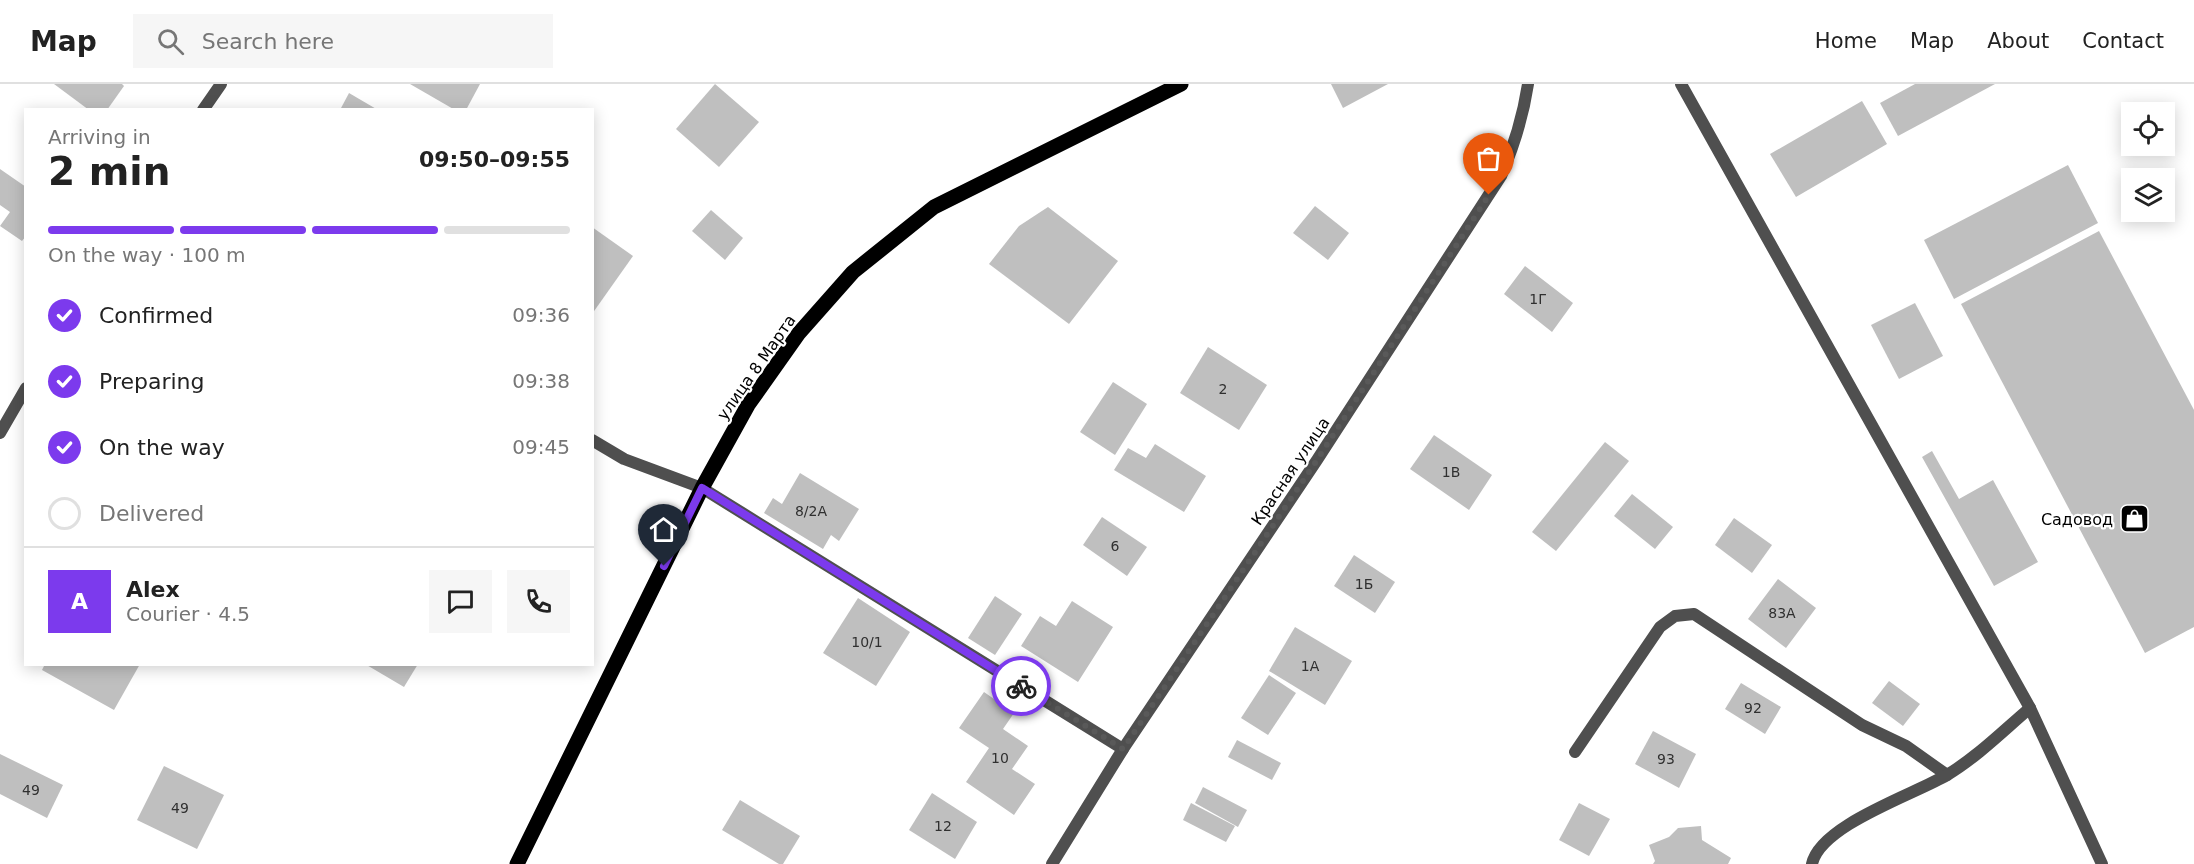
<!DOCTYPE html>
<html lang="en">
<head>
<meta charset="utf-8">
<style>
  :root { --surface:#fff; --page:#f6f6f6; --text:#222; --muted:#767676; --line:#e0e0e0; --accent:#7c3aed }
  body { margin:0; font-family:"DejaVu Sans",sans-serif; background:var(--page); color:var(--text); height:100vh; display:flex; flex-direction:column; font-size:22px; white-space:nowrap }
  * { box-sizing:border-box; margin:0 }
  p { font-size:20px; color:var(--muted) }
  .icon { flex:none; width:33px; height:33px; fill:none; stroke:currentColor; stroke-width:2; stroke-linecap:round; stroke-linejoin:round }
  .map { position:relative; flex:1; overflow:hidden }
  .drawer { position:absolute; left:24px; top:24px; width:570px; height:558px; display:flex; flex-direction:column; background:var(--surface); border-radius:0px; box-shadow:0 3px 15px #0003 }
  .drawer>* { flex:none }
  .tools { position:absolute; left:2121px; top:18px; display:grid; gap:12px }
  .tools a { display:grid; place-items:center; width:54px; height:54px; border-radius:0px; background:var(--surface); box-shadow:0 3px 15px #0003; font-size:30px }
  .pin { position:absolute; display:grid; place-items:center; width:51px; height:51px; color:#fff; margin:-62px -26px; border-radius:50% 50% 50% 0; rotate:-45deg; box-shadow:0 0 6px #0007 }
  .pin .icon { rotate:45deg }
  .courier { position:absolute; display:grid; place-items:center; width:60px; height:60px; margin:-30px; border:4px solid #7c3aed; border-radius:50%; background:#fff; color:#222; box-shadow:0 2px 8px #0007 }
  .overview em { font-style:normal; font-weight:700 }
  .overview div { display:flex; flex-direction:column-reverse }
  .overview { display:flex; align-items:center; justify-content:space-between; height:102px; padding:0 24px }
  h1 { font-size:39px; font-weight:700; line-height:45px }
  .bar { display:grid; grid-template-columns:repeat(4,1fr); gap:9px 6px; align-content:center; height:72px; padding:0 24px }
  .bar i { height:8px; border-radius:4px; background:var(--line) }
  .bar .active { background:var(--accent) }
  .bar p { grid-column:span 4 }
  .line { display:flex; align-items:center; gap:15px; padding:0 24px; border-top:2px solid var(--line) }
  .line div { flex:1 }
  .round { display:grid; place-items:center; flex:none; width:63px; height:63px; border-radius:0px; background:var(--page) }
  ol { padding:0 24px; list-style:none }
  li { display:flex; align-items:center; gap:18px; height:66px }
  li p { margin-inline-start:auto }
  li .icon { padding:6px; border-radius:50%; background:var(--accent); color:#fff; stroke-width:4 }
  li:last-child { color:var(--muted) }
  li i { width:33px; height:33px; border:3px solid var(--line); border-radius:50% }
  header { display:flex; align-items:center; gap:36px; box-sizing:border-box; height:84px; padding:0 30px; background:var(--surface); border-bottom:2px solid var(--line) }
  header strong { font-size:28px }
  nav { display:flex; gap:33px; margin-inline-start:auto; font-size:21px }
  .search { width:420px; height:54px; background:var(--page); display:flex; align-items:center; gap:15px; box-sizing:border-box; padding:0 21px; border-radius:0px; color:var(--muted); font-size:22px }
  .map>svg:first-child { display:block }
</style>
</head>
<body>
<header>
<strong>Map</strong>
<div class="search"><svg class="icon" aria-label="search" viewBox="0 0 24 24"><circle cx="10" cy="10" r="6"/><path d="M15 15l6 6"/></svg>Search here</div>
<nav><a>Home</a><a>Map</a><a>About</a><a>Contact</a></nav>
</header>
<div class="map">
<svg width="2194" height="780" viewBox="0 0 2194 780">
  <rect width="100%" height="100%" fill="#fff"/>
  <g fill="#bfbfbf">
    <polygon points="54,0 122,0 124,2 107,26 89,26"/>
    <polygon points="410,0 480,0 466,26 455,26"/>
    <polygon points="715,0 759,38 719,83 676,45"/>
    <polygon points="1331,0 1388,0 1343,24"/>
    <polygon points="1915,0 1995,0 1898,52 1880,19"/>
    <polygon points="349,9 378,26 340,26"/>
    <polygon points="1862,17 1887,60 1796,113 1770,70"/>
    <polygon points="2068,81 2098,139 1954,215 1924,156"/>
    <polygon points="0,85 26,103 26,152 22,157 0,142 10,128 0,121"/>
    <polygon points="1315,122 1349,149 1328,176 1293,149"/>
    <polygon points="1048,123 1118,177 1069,240 989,180 1019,142"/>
    <polygon points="711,126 743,154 725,176 692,147"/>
    <polygon points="592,143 633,172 592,230"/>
    <polygon points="2099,147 2194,326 2194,543 2145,569 1961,220"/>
    <polygon points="1525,182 1573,219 1552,248 1504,210"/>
    <polygon points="1915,219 1943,272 1899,295 1871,241"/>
    <polygon points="1208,263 1267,301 1239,346 1180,309"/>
    <polygon points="1113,298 1147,320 1115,371 1080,348"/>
    <polygon points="1434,351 1492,391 1469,426 1410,385"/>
    <polygon points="1605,358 1629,377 1556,467 1532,448"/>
    <polygon points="1155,360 1206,392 1184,428 1114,386 1128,364 1146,374"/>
    <polygon points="1932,367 1959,415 1993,396 2038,478 1994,502 1922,373"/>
    <polygon points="800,389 859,425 839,457 831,451 823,465 764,429 773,414 782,420"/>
    <polygon points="1632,410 1673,443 1655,465 1614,432"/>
    <polygon points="1102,433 1147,463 1127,492 1083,461"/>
    <polygon points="1734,434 1772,461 1752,489 1715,461"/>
    <polygon points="1354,471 1395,498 1375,529 1334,502"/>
    <polygon points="1778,495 1816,524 1786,564 1748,535"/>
    <polygon points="995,512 1022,530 995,571 968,554"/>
    <polygon points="858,514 910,548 876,602 823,569"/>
    <polygon points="1072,517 1113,543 1078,598 1021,562 1040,532 1056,542"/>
    <polygon points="1295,543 1352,577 1325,621 1269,587"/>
    <polygon points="45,580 140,580 114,626 42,586"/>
    <polygon points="365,580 418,580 404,603"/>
    <polygon points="1269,591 1296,609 1268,651 1241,634"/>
    <polygon points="1889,597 1920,620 1903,642 1872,619"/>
    <polygon points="1741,599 1781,623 1765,650 1725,625"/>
    <polygon points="984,608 1014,629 1003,645 1028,662 1012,685 1035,700 1014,731 966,698 989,664 959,644"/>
    <polygon points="1653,647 1696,670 1679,704 1635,680"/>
    <polygon points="1237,656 1281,679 1272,696 1228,673"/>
    <polygon points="0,670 63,701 47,734 0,710"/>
    <polygon points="164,682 224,711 197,765 137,736"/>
    <polygon points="1203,703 1247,726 1238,743 1195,719"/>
    <polygon points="932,709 977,738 955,775 909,746"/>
    <polygon points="740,716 800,752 783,780 779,780 722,746"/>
    <polygon points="1191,719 1235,742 1226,758 1183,736"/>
    <polygon points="1579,719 1610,735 1589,772 1559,756"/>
    <polygon points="1701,742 1702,756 1731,774 1728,780 1653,780 1655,777 1649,761 1669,753 1678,744"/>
  </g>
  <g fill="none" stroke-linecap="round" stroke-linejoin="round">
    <g stroke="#4f4f4f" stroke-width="12">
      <polyline points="1681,0 2030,624 2102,780"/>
      <polyline points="702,404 1123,665"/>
      <polyline points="1575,668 1660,543 1675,532 1694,530 1862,641 1906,662 1947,691"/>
      <path d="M 1812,780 C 1820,741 1915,710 1947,691 C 1977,673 2003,647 2030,624"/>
    </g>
    <g stroke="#4f4f4f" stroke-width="12">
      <polyline points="203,26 221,0"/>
      <polyline points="0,349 26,304"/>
      <polyline points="592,356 624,375 702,404"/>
      <path d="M 1052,780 L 1123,665 L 1317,376 L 1501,92 C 1514,62 1523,33 1528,0"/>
    </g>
    <polyline stroke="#000" stroke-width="15" points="517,780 702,404 748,321 799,249 853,188 934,123 1181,0"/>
  </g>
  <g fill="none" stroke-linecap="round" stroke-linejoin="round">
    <polyline stroke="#595959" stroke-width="6" stroke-dasharray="0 10.8" points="1021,602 1123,665 1317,376 1489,111"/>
    <polyline stroke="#7c3aed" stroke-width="8" points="664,482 702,404 1021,602"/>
  </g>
  <defs>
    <symbol id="shop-square" viewBox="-11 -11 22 22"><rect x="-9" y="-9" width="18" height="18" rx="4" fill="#000" stroke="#fff"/><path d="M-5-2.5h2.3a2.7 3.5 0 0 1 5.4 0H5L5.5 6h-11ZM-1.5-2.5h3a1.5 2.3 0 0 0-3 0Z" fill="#fff"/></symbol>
  </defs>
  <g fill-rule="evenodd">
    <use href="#shop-square" x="2118" y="418" width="33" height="33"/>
  </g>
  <g text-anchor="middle" stroke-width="4.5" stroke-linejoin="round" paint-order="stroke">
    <g font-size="14" fill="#303030">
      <text x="1538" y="220">1Г</text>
      <text x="1223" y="310">2</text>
      <text x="1451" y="393">1В</text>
      <text x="811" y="432">8/2А</text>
      <text x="1115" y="467">6</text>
      <text x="1364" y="505">1Б</text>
      <text x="1782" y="534">83А</text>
      <text x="867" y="563">10/1</text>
      <text x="1310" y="587">1А</text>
      <text x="1753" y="629">92</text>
      <text x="1000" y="679">10</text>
      <text x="1666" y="680">93</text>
      <text x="31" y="711">49</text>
      <text x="180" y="729">49</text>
      <text x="943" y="747">12</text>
    </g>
    <g font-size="16" fill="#000" stroke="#fff">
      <text transform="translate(756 283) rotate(-55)" y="6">улица 8 Марта</text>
      <text transform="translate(1290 387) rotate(-56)" y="6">Красная улица</text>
    </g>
    <g font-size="16" fill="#000" stroke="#fff" text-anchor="end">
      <text x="2113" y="441">Садовод</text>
    </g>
  </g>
</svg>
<div class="tools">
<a><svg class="icon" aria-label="locate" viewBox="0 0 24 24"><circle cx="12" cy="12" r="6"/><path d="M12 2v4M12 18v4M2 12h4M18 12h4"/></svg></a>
<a><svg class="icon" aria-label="layers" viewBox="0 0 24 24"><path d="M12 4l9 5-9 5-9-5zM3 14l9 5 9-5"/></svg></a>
</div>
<div class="pin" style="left:1489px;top:111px;background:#ea580c"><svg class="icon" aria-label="bag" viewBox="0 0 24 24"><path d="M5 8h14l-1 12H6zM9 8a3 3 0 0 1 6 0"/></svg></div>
<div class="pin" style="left:664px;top:482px;background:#1f2937"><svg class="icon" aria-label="home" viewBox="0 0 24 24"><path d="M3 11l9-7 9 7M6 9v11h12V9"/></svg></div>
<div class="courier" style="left:1021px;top:602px"><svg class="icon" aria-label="bike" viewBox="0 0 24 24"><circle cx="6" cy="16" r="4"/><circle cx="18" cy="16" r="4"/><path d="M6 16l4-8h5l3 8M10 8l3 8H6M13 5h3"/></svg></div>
<section class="drawer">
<div class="overview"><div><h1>2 min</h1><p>Arriving in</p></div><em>09:50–09:55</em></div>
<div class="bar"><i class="active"></i><i class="active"></i><i class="active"></i><i></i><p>On the way · 100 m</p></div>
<ol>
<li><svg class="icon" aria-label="check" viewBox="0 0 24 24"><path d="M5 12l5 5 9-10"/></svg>Confirmed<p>09:36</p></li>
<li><svg class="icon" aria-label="check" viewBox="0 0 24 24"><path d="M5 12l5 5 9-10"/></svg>Preparing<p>09:38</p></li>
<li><svg class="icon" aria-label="check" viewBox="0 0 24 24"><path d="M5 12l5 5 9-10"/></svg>On the way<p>09:45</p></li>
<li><i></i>Delivered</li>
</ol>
<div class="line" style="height:108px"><b class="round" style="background:var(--accent);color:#fff">A</b><div><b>Alex</b><p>Courier · 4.5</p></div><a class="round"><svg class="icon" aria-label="chat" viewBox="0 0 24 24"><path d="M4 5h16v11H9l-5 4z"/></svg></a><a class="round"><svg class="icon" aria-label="phone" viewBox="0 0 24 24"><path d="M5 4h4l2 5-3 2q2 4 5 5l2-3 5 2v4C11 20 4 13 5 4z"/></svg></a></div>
</section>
</div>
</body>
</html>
